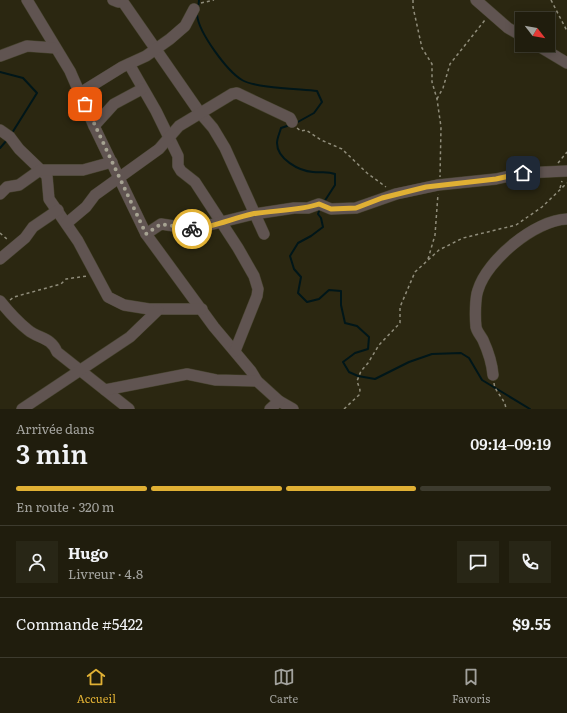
<!DOCTYPE html>
<html lang="fr">
<head>
<meta charset="utf-8">
<style>
  :root { --surface:#201d0d; --page:#282616; --text:#f1f3f6; --muted:#a2a29d; --line:#3d3b2e; --accent:#e0b034 }
  body { margin:0; font-family:Literata,serif; background:var(--page); color:var(--text); height:100vh; display:flex; flex-direction:column; font-size:15px; white-space:nowrap }
  * { box-sizing:border-box; margin:0 }
  p { font-size:13px; color:var(--muted) }
  .icon { flex:none; width:22px; height:22px; fill:none; stroke:currentColor; stroke-width:2; stroke-linecap:round; stroke-linejoin:round }
  .map { position:relative; height:409px; overflow:hidden }
  .side { display:flex; flex-direction:column; background:var(--surface); flex:1 }
  .side>* { flex:none }
  .needle { width:26px; rotate:121deg }
  .controls { position:absolute; left:515px; top:12px; display:grid; gap:8px }
  .controls a { display:grid; place-items:center; width:40px; height:40px; border-radius:0px; background:var(--surface); box-shadow:0 2px 10px #0003,0 0 0 1px var(--line); font-size:20px }
  .pin { position:absolute; display:grid; place-items:center; width:34px; height:34px; color:#fff; margin:-17px; border-radius:8px; box-shadow:0 2px 6px #0006 }
  .courier { position:absolute; display:grid; place-items:center; width:40px; height:40px; margin:-20px; border:3px solid #e0b034; border-radius:50%; background:#fff; color:#222; box-shadow:0 1px 5px #0007 }
  .headline em { font-style:normal; font-weight:600 }
  .headline div { display:flex; flex-direction:column-reverse }
  .headline { display:flex; align-items:center; justify-content:space-between; height:68px; padding:0 16px }
  h1 { font-size:26px; font-weight:600; line-height:30px }
  .bar { display:grid; grid-template-columns:repeat(4,1fr); gap:6px 4px; align-content:center; height:48px; padding:0 16px }
  .bar i { height:5px; border-radius:3px; background:var(--line) }
  .bar .active { background:var(--accent) }
  .bar p { grid-column:span 4 }
  .line { display:flex; align-items:center; gap:10px; padding:0 16px; border-top:1px solid var(--line) }
  .line div { flex:1 }
  .round { display:grid; place-items:center; flex:none; width:42px; height:42px; border-radius:0px; background:var(--page) }
  .tab-bar { display:flex; justify-content:space-around; align-items:center; height:56px; border-top:1px solid var(--line); background:var(--surface); font-size:11px; color:var(--muted) }
  .tab-bar a { display:grid; justify-items:center; gap:2px }
  .tab-bar .active { color:var(--accent) }
  .map>svg:first-child { display:block }
</style>
</head>
<body>
<div class="map">
<svg width="567" height="409" viewBox="0 0 567 409">
  <rect width="100%" height="100%" fill="#2b2711"/>
  <g fill="none" stroke-linecap="round" stroke-linejoin="round">
    <g stroke="#001619" stroke-width="2">
      <path d="M 199,0 C 199,5 197,10 197,15 C 199,33 227,71 242,80 C 255,88 300,89 317,91 L 322,102 L 314,113 L 296,123"/>
      <polyline points="0,72 23,78 37,93 12,133"/>
      <path d="M 290,125 L 281,128 C 280,132 277,138 277,143 C 277,159 299,171 313,172 C 322,173 327,171 335,174 L 335,185 L 324,202"/>
      <polyline points="0,148 7,140"/>
      <polyline points="320,208 318,214 321,218 323,227 311,236 298,243 290,256 294,269 301,277 298,293 307,302 319,299 329,290 341,291 341,305 345,323 357,326 369,337 368,349 355,353 343,362 349,372 358,376 375,379 409,362 432,354 461,353 469,358 482,380 530,409"/>
    </g>
    <defs>
      <g id="minor">
        <polyline points="27,0 70,71 94,126 146,234 214,327 251,371 257,381 279,401 293,409"/>
        <polyline points="113,0 118,2 123,2 200,113 213,128 225,148 264,234"/>
        <polyline points="476,0 508,28 522,36"/>
        <polyline points="537,45 567,63"/>
        <polyline points="0,56 27,46 55,48"/>
        <polyline points="129,64 156,111 178,156 178,166 181,171 195,182 238,248 254,276 258,289 257,296 235,351"/>
        <polyline points="80,93 122,67 146,56 170,39 185,26 194,9"/>
        <polyline points="94,126 114,104 142,89"/>
        <polyline points="0,130 10,137 19,149 47,176 49,199 78,241 108,297 124,305 149,309 202,309"/>
        <polyline points="0,194 7,187 19,185 40,170 83,170 112,162"/>
        <polyline points="67,223 86,207 95,195 159,149 179,126 232,94 237,93 290,118 292,122"/>
        <polyline points="146,234 161,224 193,229 254,214 294,208 308,208 319,204 331,209 356,208 396,194 438,185 496,179 523,173 567,171"/>
        <polyline points="0,259 25,238 33,227 58,210"/>
        <path d="M 0,301 C 8,311 18,322 28,330 C 39,339 51,337 57,352 L 129,409"/>
        <path d="M 493,375 C 492,363 488,351 483,340 C 481,336 477,332 476,327 C 475,318 475,298 478,290 C 487,260 535,220 567,219"/>
        <polyline points="105,390 187,374 216,380 257,381"/>
        <polyline points="22,409 130,337 158,310"/>
        <polyline points="270,409 279,401"/>
      </g>
    </defs>
    <use href="#minor" stroke="#45422d" stroke-width="12"/>
    <g stroke="#908d7b" stroke-width="1.5" stroke-dasharray="3 3" stroke-linecap="butt">
      <polyline points="413,0 413,7 422,48 432,64 432,82 437,99 441,127 440,177"/>
      <polyline points="551,0 567,31"/>
      <polyline points="201,3 214,0"/>
      <polyline points="437,99 443,88 450,64 485,20"/>
      <polyline points="297,128 301,131 306,130 321,140 342,149 367,173 386,187"/>
      <polyline points="558,163 567,152"/>
      <polyline points="560,188 562,181"/>
      <polyline points="0,233 8,240"/>
      <polyline points="428,259 435,235 438,194"/>
      <polyline points="10,300 14,297 61,284 66,279 87,276"/>
      <path d="M 494,383 C 495,393 505,398 506,409"/>
      <polyline points="344,409 359,395 360,390 357,381 361,371 368,363 379,345 400,323 400,307 415,272 439,250 463,238 516,225 542,207 567,183"/>
    </g>
    <use href="#minor" stroke="#605451" stroke-width="11"/>
  </g>
  <g fill="none" stroke-linecap="round" stroke-linejoin="round">
    <polyline stroke="#a6a392" stroke-width="4" stroke-dasharray="0 7.2" points="85,104 146,234 161,224 192,229"/>
    <path stroke="#e0b034" stroke-width="5" d="M 192,229 C 212,228 233,218 252,214 C 274,210 299,211 319,204 L 331,209 L 356,208 L 382,198 L 426,187 L 496,179 L 523,173"/>
  </g>
</svg>
<div class="controls">
<a><svg class="needle" viewBox="-14 -14 28 28"><path d="M0-13l5 13h-10z" fill="#e53935"/><path d="M0 13l5-13h-10z" fill="#a2a29d"/></svg></a>
</div>
<div class="pin" style="left:85px;top:104px;background:#ea580c"><svg class="icon" aria-label="bag" viewBox="0 0 24 24"><path d="M5 8h14l-1 12H6zM9 8a3 3 0 0 1 6 0"/></svg></div>
<div class="pin" style="left:523px;top:173px;background:#1f2937"><svg class="icon" aria-label="home" viewBox="0 0 24 24"><path d="M3 11l9-7 9 7M6 9v11h12V9"/></svg></div>
<div class="courier" style="left:192px;top:229px"><svg class="icon" aria-label="bike" viewBox="0 0 24 24"><circle cx="6" cy="16" r="4"/><circle cx="18" cy="16" r="4"/><path d="M6 16l4-8h5l3 8M10 8l3 8H6M13 5h3"/></svg></div>
</div>
<section class="side">
<div class="headline"><div><h1>3 min</h1><p>Arrivée dans</p></div><em>09:14–09:19</em></div>
<div class="bar"><i class="active"></i><i class="active"></i><i class="active"></i><i></i><p>En route · 320 m</p></div>
<div class="line" style="height:72px"><a class="round"><svg class="icon" aria-label="person" viewBox="0 0 24 24"><circle cx="12" cy="8" r="4"/><path d="M4 21q1-7 8-7t8 7"/></svg></a><div><b>Hugo</b><p>Livreur · 4.8</p></div><a class="round"><svg class="icon" aria-label="chat" viewBox="0 0 24 24"><path d="M4 5h16v11H9l-5 4z"/></svg></a><a class="round"><svg class="icon" aria-label="phone" viewBox="0 0 24 24"><path d="M5 4h4l2 5-3 2q2 4 5 5l2-3 5 2v4C11 20 4 13 5 4z"/></svg></a></div>
<div class="line" style="height:52px"><div>Commande #5422</div><b>$9.55</b></div>
</section>
<nav class="tab-bar">
<a class="active"><svg class="icon" aria-label="home" viewBox="0 0 24 24"><path d="M3 11l9-7 9 7M6 9v11h12V9"/></svg>Accueil</a>
<a><svg class="icon" aria-label="map" viewBox="0 0 24 24"><path d="M3 6l6-2 6 2 6-2v14l-6 2-6-2-6 2zM9 4v14M15 6v14"/></svg>Carte</a>
<a><svg class="icon" aria-label="saved" viewBox="0 0 24 24"><path d="M7 4h10v16l-5-4-5 4z"/></svg>Favoris</a>
</nav>
</body>
</html>
